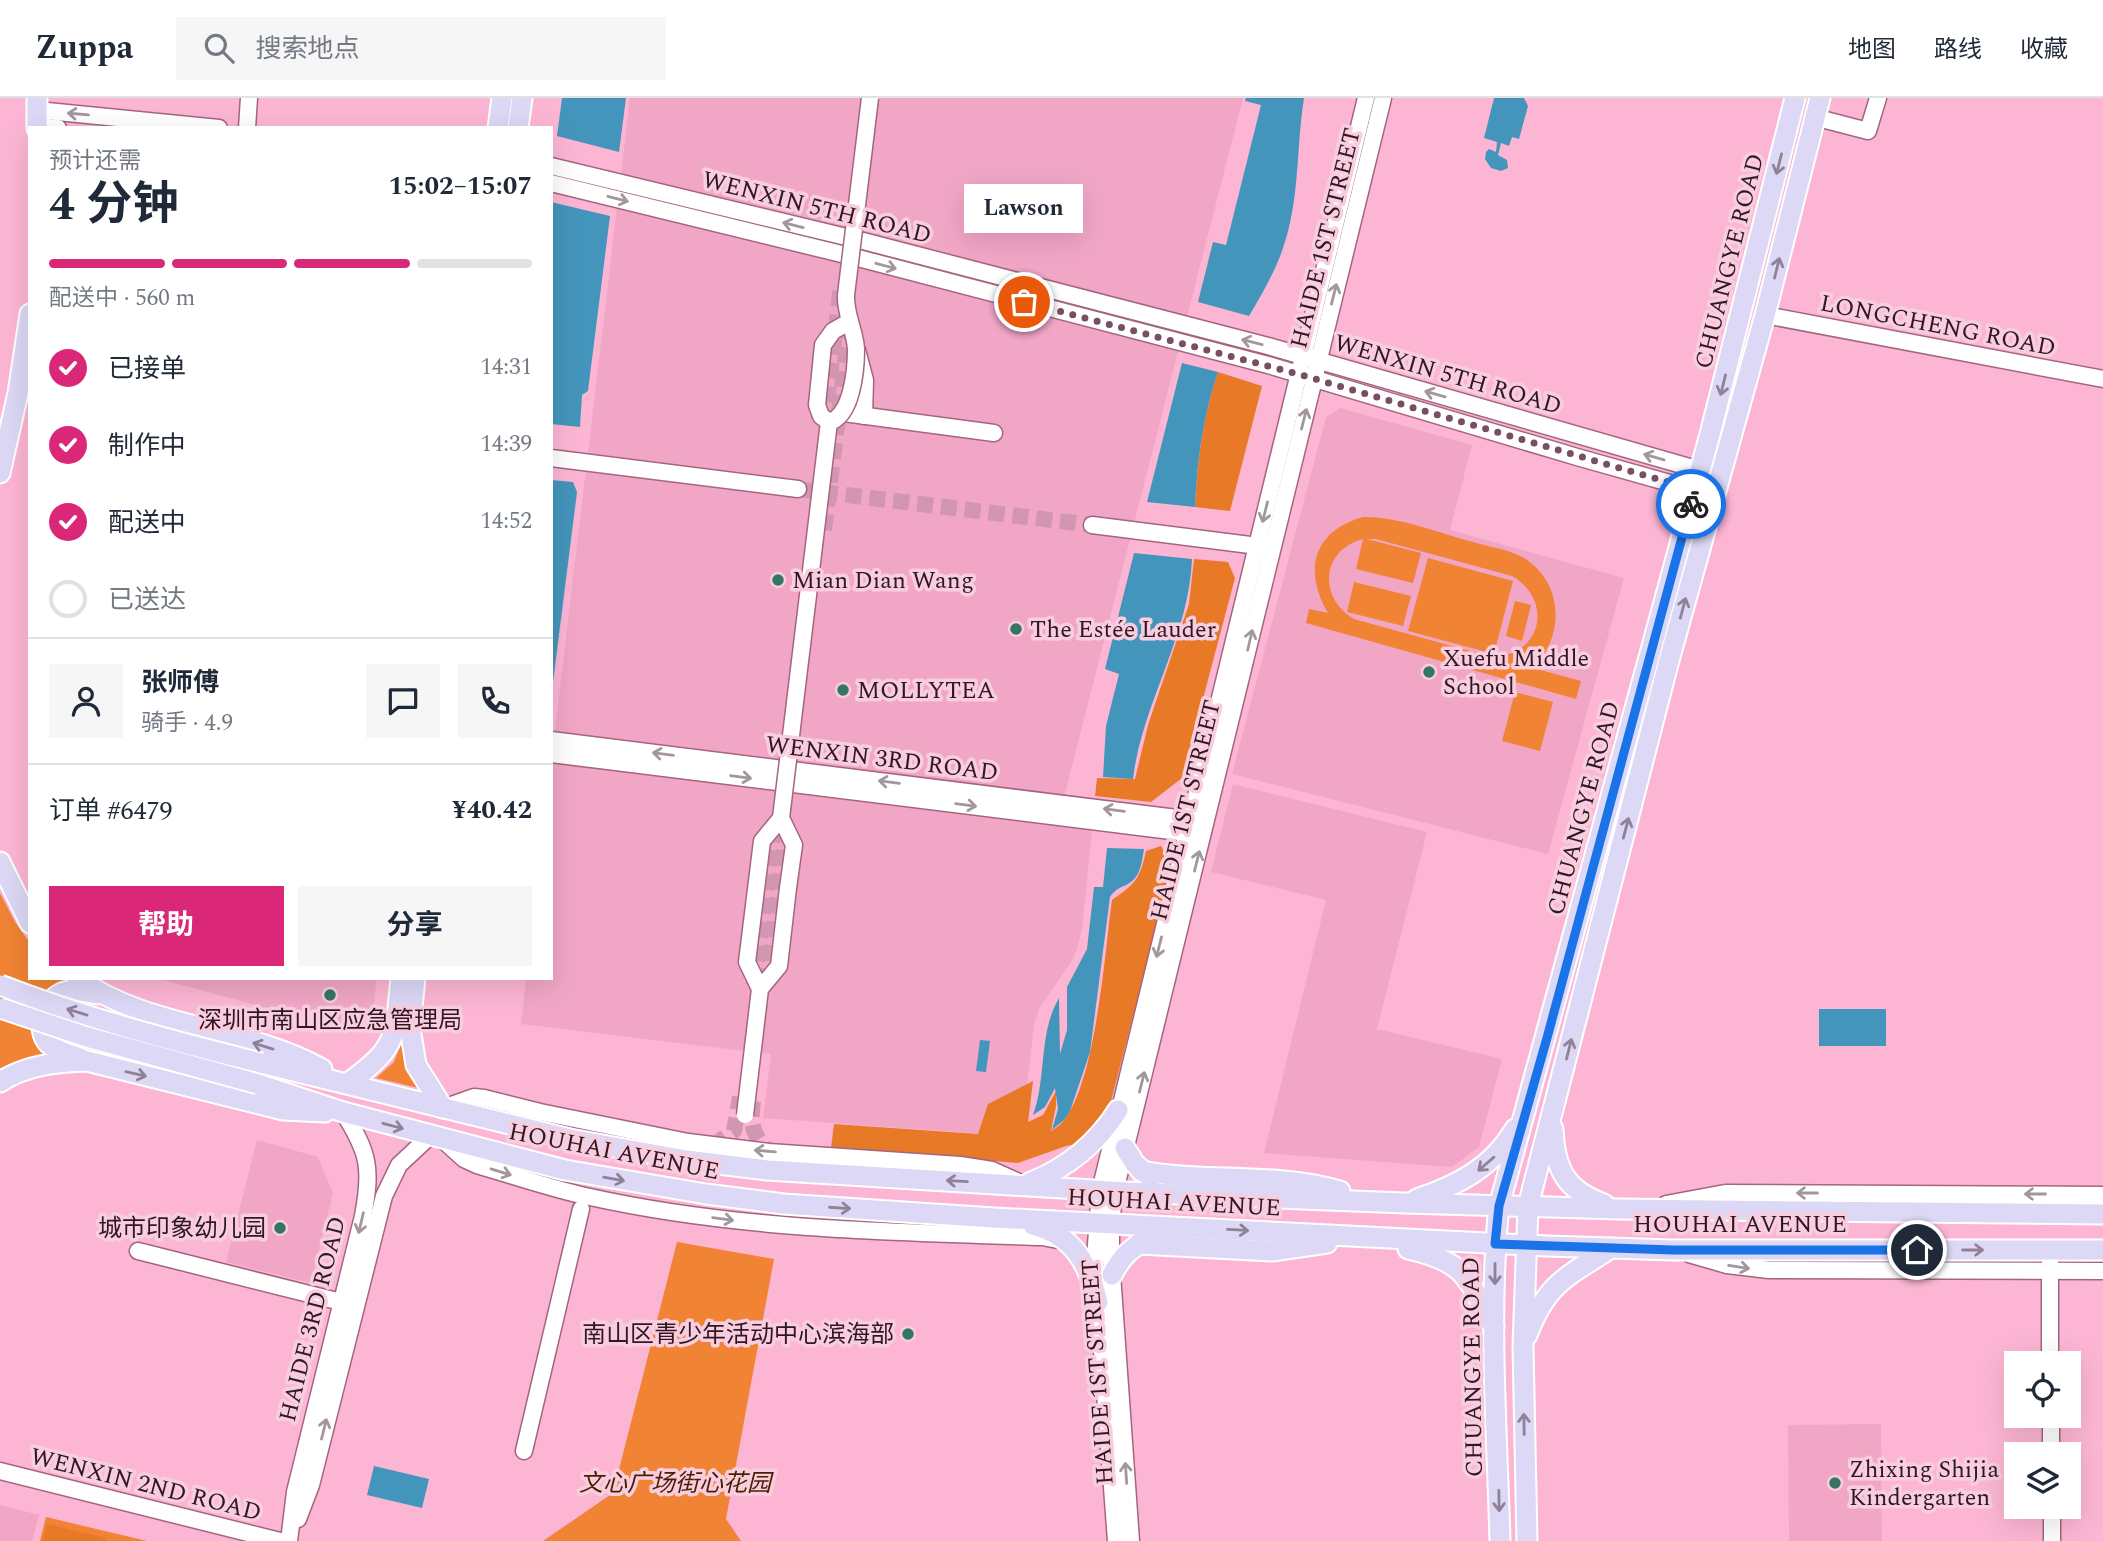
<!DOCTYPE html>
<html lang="zh">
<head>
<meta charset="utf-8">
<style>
  :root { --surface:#fff; --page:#f6f6f7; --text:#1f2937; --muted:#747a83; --line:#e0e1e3; --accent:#db2777 }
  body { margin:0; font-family:Spectral,"Noto Sans SC",serif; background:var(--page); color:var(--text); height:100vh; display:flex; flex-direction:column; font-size:26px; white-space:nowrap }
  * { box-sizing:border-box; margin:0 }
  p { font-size:23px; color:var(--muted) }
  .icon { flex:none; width:38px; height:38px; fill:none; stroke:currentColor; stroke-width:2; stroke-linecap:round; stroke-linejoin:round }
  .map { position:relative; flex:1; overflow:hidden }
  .sheet { position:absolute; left:28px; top:28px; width:525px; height:854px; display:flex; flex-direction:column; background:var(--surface); border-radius:0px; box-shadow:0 7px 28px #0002 }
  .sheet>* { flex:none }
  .tools { position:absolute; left:2004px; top:1253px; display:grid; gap:14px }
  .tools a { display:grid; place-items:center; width:77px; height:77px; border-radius:0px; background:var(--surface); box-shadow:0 7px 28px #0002; font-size:35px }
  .pin { position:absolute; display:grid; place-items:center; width:60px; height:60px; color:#fff; margin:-30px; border:4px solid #fff; border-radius:50%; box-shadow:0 2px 7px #0007 }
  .courier { position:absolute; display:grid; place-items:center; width:70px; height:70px; margin:-35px; border:5px solid #1a73e8; border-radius:50%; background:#fff; color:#222; box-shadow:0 2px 9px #0007 }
  .bubble { position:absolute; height:49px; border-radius:0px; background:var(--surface); box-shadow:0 7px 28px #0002; font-size:23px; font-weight:700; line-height:49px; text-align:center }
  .head em { font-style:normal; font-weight:700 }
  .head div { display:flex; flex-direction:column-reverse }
  .head { display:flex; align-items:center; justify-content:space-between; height:119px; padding:0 21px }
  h1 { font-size:46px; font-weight:700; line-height:52px }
  .bar { display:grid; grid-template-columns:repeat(4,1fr); gap:10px 7px; align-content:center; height:84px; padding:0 21px }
  .bar i { height:9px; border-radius:5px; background:var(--line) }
  .bar .active { background:var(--accent) }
  .bar p { grid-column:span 4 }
  .line { display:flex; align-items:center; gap:18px; padding:0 21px; border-top:2px solid var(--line) }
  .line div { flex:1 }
  .round { display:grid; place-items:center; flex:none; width:74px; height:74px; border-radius:0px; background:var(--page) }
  ol { padding:0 21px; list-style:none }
  li { display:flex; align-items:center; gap:21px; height:77px }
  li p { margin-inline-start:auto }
  li .icon { padding:7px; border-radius:50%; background:var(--accent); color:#fff; stroke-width:4 }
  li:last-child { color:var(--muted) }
  li i { width:38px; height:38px; border:4px solid var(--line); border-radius:50% }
  .action { display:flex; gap:14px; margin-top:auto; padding:14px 21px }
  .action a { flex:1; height:80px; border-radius:0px; background:var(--accent); color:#fff; font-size:28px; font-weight:700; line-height:80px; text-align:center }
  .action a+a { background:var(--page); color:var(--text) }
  header { display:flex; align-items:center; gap:42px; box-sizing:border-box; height:98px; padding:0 35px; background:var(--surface); border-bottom:2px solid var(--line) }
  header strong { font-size:33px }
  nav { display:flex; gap:38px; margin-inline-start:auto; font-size:24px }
  .search { width:490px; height:63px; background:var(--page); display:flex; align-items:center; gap:18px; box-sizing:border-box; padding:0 24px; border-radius:0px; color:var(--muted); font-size:26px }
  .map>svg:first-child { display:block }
</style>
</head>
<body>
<header>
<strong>Zuppa</strong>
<div class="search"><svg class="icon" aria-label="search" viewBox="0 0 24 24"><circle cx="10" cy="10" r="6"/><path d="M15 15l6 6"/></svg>搜索地点</div>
<nav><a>地图</a><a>路线</a><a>收藏</a></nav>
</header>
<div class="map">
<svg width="2103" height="1443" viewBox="0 0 2103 1443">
  <rect width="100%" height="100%" fill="#fcb6d4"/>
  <g fill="#f1a6c6">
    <polygon points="630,0 1243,0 1061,711 1094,715 1082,830 1077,852 1070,866 1040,909 1034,926 1023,1025 1001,1037 763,1020 771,956 521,926 526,880 551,880 551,666"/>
    <polygon points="1340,310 1472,347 1450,432 1624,480 1548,756 1232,676 1326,319"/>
    <polygon points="1233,686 1427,734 1377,931 1502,961 1479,1049 1452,1069 1264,1055 1326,802 1211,774"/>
    <polygon points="156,880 377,880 372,918 349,932"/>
    <polygon points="257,1042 318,1059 333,1095 311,1185 226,1164"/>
    <polygon points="1881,1326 1882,1443 1789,1443 1788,1327"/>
    <polygon points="0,1407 39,1417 32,1443 0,1443"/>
  </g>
  <g fill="#f18334" fill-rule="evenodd">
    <path d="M 1363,419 C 1397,418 1439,435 1473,444 C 1489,449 1509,451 1524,460 C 1564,485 1565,539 1533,570 L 1581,583 L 1576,601 L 1306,525 L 1309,511 L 1328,515 C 1303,472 1313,433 1363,419 ZM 1363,441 L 1356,471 L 1413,485 L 1421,455 L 1367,441 L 1376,441 L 1512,478 C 1556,504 1540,562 1488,558 L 1354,521 C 1318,500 1321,452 1363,441 Z"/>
    <polygon points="1428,460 1513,483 1494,556 1408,533"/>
    <polygon points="1354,484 1411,498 1403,528 1347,514"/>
    <polygon points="1515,503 1531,507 1522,543 1506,538"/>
    <polygon points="1515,594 1553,604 1540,653 1502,643"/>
    <polygon points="0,795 15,824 30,845 30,880 62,880 68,886 48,896 51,960 0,977"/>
    <polygon points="401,946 409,970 423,991 376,980 394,964"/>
    <polygon points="677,1144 774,1161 726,1421 741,1443 543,1443 613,1395"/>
    <polygon points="46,1419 147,1443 40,1443"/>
  </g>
  <g fill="#e87926">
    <path d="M 1218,274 L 1262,288 L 1230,413 L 1195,409 C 1197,364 1203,317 1218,274 Z"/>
    <polygon points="1194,461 1228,464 1235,480 1182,680 1151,704 1095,698 1097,680 1135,681 1148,627 1189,506"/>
    <path d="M 1161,748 L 1167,759 L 1169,778 L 1107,1019 L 1090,1044 L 1066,1048 L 1018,1065 L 831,1050 L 834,1026 L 978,1036 L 988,1006 L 1033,983 L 1028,1024 L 1043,1017 L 1056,993 L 1056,1008 L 1051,1033 C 1095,1014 1105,849 1112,802 C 1135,786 1140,781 1146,753 Z"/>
    <polygon points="47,1426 106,1440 105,1443 43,1443"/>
  </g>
  <g fill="#4495bc">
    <polygon points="562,0 626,0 619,54 557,38"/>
    <path d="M 1246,0 L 1304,0 C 1296,50 1300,102 1283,150 C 1275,174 1262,196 1249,218 L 1198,204 L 1213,144 L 1226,147 L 1261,7 L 1245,3 Z"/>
    <polygon points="1494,0 1524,0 1528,8 1519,41 1512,39 1509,48 1501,45 1498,57 1507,62 1508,70 1501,73 1491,70 1485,61 1486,54 1489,51 1496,54 1497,44 1484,40"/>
    <polygon points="551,104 610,118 588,293 582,297 580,329 551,326"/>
    <path d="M 1182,265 L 1218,274 C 1203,317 1197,364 1195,409 L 1147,404 Z"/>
    <polygon points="551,382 573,384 577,394 551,600"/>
    <path d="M 1134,455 L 1192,461 C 1189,539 1142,605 1133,681 L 1103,679 L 1106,628 L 1119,576 L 1105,571 Z"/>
    <path d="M 1107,750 L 1144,751 C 1142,763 1141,779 1128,786 C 1120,790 1115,791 1110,799 L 1090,954 L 1070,1013 L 1065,1021 L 1052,1032 L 1058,1011 L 1055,990 L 1045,1009 L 1033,1017 C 1047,979 1038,936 1059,900 L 1060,956 L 1067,932 L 1067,889 L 1087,851 L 1094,789 L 1103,789 Z"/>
    <rect x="1819" y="911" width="67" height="37"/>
    <polygon points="980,942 990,943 986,974 976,973"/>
    <polygon points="374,1368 429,1381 422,1410 367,1397"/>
  </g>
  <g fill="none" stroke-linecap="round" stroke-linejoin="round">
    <g stroke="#d396b1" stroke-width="16" stroke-dasharray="16 8" stroke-linecap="butt">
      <polyline points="824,328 841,187"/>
      <polyline points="798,391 1092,427"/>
      <polyline points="824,432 850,225"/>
      <polyline points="754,887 775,721"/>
      <polyline points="767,887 787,725"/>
      <path d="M 753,1003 C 750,1028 752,1035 769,1054"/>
      <polyline points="712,1048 734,1033 740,999"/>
    </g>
    <defs>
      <g id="minor">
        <polyline points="37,12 219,30"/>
        <polyline points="1814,19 1868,33 1878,0"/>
        <polyline points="37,28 58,30"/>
        <polyline points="247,30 249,0"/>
        <polyline points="551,68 867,144 1268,248 1710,375"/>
        <polyline points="551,85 858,160 1268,267 1577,359 1705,395"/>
        <polyline points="1765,217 2103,281"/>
        <polyline points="857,252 865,282 864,318"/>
        <polyline points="844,315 994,335"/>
        <polyline points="551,360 798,391"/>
        <polyline points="1092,427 1266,449"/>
        <polyline points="551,642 1201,723"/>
        <polyline points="551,656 1195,736"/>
        <polyline points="443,1010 474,999 484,1000 540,1014 688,1044 769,1054 960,1067 992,1072 1023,1086"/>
        <path d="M 443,1042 L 464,1061 L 477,1067 C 515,1078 552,1091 590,1099 C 739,1132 891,1134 1042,1139 L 1058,1142"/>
        <polyline points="1666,1106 1725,1095 2103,1097"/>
        <polyline points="138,1153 349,1206"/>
        <polyline points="1689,1156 1727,1167 1769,1172 2103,1173"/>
        <polyline points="2050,1164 2050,1265"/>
        <polyline points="2051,1318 2051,1356"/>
        <polyline points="524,1353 581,1111"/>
        <polyline points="0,1373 280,1443"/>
        <polyline points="2052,1409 2052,1443"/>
        <polyline points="298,1421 311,1387 384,1098 399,1067 430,1038"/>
        <path d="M 289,1443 L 295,1394 L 363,1118 C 372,1070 369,1055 343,1014"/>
        <polyline points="1116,1443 1095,1160 1100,1093 1366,0"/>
        <polyline points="1131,1443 1111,1162 1111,1125 1115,1093 1383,0"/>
      </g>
      <g id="major">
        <polyline points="37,30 37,0"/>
        <polyline points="498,30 502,0"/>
        <polyline points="518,30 522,0"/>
        <polyline points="0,375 18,295 30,216"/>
        <polyline points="0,764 30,825"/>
        <path d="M 77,880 C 149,932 246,928 322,971"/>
        <polyline points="415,880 410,930 416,967 443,1010"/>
        <path d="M 80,960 C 70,956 58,954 49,946 C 34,931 45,901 64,894 C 74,891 87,894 98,896"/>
        <polyline points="261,965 570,1041 686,1062 767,1072 1126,1094 1405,1105 1618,1111 2103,1116"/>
        <path d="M 0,984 C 26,967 57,964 87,963 L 283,1012 L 325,1014"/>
        <path d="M 348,985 C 398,949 395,939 401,880"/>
        <polyline points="258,986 343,1014 565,1072 706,1096 784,1106 994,1120 1547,1148 1673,1152 2103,1152"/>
        <path d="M 1553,1031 C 1555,1071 1565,1092 1604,1106"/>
        <polyline points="1125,1050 1135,1066 1151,1080"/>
        <path d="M 1141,1073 C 1207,1085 1275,1074 1340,1093"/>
        <path d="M 1029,1085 C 1067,1070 1096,1047 1118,1012"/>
        <path d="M 1417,1101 C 1458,1087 1492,1070 1515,1031"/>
        <path d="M 1033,1127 C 1074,1138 1088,1165 1098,1204"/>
        <polyline points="1138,1146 1272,1153 1327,1145"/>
        <path d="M 1408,1151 C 1467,1164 1467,1180 1494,1229"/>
        <path d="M 1112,1177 C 1121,1159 1131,1149 1150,1141"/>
        <path d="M 1527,1237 C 1548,1183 1566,1180 1611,1150"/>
        <path d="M 1500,1443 C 1497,1334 1488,1216 1499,1108 L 1710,336 L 1795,0"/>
        <polyline points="1527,1443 1523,1248 1528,1108 1668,566 1765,217 1820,0"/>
      </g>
    </defs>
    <use href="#minor" stroke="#a46581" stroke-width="19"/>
    <use href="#major" stroke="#fff" stroke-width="23"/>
    <use href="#minor" stroke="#fff" stroke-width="16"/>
    <use href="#major" stroke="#dcd8f5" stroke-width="19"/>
    <defs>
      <g id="minor-bridge">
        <polyline points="829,324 821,318 817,307 823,247 833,233 849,224"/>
        <polyline points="760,891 747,864 762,743 781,720"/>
        <path d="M 745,1017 L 760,891 L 779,868 L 788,790 L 794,747 L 781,720 L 829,324 C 852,318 856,272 856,251 C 855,233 845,216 846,197 L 870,0"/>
      </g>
      <g id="major-bridge">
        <path d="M 0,887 C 85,920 173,943 261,965"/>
        <polyline points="0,910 87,939 258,986"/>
      </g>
    </defs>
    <use href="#minor-bridge" stroke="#a46581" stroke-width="19" stroke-linecap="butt"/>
    <use href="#major-bridge" stroke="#fff" stroke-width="23" stroke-linecap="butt"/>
    <use href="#minor-bridge" stroke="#fff" stroke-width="16"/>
    <use href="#major-bridge" stroke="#dcd8f5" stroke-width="19"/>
  </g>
  <defs><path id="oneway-shaft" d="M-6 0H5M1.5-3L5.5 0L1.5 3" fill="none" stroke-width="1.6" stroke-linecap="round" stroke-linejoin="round" transform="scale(1.75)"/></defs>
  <g stroke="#a2979c">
    <use href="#oneway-shaft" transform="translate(78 16) rotate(-175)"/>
    <use href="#oneway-shaft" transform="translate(618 101) rotate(14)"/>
    <use href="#oneway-shaft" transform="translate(793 127) rotate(-166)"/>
    <use href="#oneway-shaft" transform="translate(886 168) rotate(15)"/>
    <use href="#oneway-shaft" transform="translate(1334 196) rotate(-76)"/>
    <use href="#oneway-shaft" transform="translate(1252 244) rotate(-166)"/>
    <use href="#oneway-shaft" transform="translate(1435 296) rotate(-164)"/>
    <use href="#oneway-shaft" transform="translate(1304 321) rotate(-76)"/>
    <use href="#oneway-shaft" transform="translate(1654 359) rotate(-164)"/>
    <use href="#oneway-shaft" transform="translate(1265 414) rotate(104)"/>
    <use href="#oneway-shaft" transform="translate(1250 542) rotate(-77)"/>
    <use href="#oneway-shaft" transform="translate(663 656) rotate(-173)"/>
    <use href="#oneway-shaft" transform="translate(741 679) rotate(7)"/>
    <use href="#oneway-shaft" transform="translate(889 684) rotate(-173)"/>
    <use href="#oneway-shaft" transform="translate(966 707) rotate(7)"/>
    <use href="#oneway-shaft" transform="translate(1114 712) rotate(-173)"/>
    <use href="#oneway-shaft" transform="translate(1197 763) rotate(-76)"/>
    <use href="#oneway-shaft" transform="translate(1159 849) rotate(104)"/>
    <use href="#oneway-shaft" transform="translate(1142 984) rotate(-76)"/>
    <use href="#oneway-shaft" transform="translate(765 1053) rotate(-175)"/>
    <use href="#oneway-shaft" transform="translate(501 1074) rotate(17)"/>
    <use href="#oneway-shaft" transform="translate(1807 1095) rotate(-180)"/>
    <use href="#oneway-shaft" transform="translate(2035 1096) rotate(-180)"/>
    <use href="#oneway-shaft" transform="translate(723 1121) rotate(7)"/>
    <use href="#oneway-shaft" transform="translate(361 1125) rotate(103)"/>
    <use href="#oneway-shaft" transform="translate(1739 1169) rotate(9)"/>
    <use href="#oneway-shaft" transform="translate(324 1331) rotate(-76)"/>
    <use href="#oneway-shaft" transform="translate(1126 1375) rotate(-94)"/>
  </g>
  <g stroke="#8f8196">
    <use href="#oneway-shaft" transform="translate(1779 66) rotate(104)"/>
    <use href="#oneway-shaft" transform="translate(1777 170) rotate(-76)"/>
    <use href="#oneway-shaft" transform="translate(1723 287) rotate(104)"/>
    <use href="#oneway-shaft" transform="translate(1683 510) rotate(-75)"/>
    <use href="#oneway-shaft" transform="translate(1626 730) rotate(-75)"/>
    <use href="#oneway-shaft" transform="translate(77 914) rotate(-163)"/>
    <use href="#oneway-shaft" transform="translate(263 948) rotate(-163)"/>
    <use href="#oneway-shaft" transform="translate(1569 951) rotate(-76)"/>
    <use href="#oneway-shaft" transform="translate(136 976) rotate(13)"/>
    <use href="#oneway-shaft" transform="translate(393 1028) rotate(15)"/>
    <use href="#oneway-shaft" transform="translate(1486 1066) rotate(139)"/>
    <use href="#oneway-shaft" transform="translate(614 1081) rotate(10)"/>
    <use href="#oneway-shaft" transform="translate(957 1083) rotate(-177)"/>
    <use href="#oneway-shaft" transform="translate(840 1110) rotate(4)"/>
    <use href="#oneway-shaft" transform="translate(1238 1132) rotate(3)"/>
    <use href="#oneway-shaft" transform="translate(1973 1152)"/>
    <use href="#oneway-shaft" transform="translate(1495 1176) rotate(90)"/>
    <use href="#oneway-shaft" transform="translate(1524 1326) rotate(-91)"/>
    <use href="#oneway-shaft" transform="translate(1499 1403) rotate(89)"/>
  </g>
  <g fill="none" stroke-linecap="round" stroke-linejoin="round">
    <polyline stroke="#774f61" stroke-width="7" stroke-dasharray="0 12.6" points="1024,204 1298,276 1695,392 1691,406"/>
    <polyline stroke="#1a73e8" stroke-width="9" points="1691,406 1547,940 1499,1108 1495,1146 1673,1152 1917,1152"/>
  </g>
  <g fill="#367562" stroke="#f8cdde" stroke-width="2.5">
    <circle cx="778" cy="482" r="7"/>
    <circle cx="1016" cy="531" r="7"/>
    <circle cx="1429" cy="574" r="7"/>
    <circle cx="843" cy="592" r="7"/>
    <circle cx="330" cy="897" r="7"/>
    <circle cx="280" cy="1130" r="7"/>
    <circle cx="908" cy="1236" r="7"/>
    <circle cx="1835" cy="1385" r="7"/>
  </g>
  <g text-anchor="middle" stroke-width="7" stroke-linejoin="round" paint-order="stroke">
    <g font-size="24" fill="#301723" stroke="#f8cdde">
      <text transform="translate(817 109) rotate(14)" y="8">WENXIN 5TH ROAD</text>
      <text transform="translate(1325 140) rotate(-76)" y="8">HAIDE 1ST STREET</text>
      <text transform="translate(1729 163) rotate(-76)" y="8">CHUANGYE ROAD</text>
      <text transform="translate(1938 227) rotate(11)" y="8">LONGCHENG ROAD</text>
      <text transform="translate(1448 276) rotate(16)" y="8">WENXIN 5TH ROAD</text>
      <text transform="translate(882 660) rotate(7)" y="8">WENXIN 3RD ROAD</text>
      <text transform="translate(1583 710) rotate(-75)" y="8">CHUANGYE ROAD</text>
      <text transform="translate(1185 712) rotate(-76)" y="8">HAIDE 1ST STREET</text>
      <text transform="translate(614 1053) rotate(11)" y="8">HOUHAI AVENUE</text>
      <text transform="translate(1174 1104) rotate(3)" y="8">HOUHAI AVENUE</text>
      <text x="1740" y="1134">HOUHAI AVENUE</text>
      <text transform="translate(312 1221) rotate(-76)" y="8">HAIDE 3RD ROAD</text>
      <text transform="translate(1472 1269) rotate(-91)" y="8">CHUANGYE ROAD</text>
      <text transform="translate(1097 1274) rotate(-94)" y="8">HAIDE 1ST STREET</text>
      <text transform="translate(146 1386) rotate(14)" y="8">WENXIN 2ND ROAD</text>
    </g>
    <g font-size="24" fill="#301723" stroke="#f8cdde" text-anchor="start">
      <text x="792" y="490">Mian Dian Wang</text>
      <text x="1030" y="539">The Estée Lauder</text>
      <text x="1443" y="568">Xuefu Middle<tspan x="1443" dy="28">School</tspan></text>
      <text x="857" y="600">MOLLYTEA</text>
      <text x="330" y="930" text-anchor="middle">深圳市南山区应急管理局</text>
      <text x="266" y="1138" text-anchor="end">城市印象幼儿园</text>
      <text x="894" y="1244" text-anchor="end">南山区青少年活动中心滨海部</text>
      <text x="1849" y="1379">Zhixing Shijia<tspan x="1849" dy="28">Kindergarten</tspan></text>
    </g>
    <g font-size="24" font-style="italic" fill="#481e00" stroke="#f8cdde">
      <text x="675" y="1393">文心广场街心花园</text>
    </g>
  </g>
</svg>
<div class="tools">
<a><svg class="icon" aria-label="locate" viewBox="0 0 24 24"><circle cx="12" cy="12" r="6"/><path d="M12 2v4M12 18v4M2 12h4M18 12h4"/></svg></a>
<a><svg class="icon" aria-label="layers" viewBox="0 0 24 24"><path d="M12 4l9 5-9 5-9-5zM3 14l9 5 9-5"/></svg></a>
</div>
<div class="pin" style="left:1024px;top:204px;background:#ea580c"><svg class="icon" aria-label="bag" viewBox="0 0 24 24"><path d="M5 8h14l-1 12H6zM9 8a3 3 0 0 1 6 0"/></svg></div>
<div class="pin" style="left:1917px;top:1152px;background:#1f2937"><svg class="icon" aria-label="home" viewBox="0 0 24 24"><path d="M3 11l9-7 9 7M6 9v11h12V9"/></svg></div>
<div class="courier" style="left:1691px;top:406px"><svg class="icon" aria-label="bike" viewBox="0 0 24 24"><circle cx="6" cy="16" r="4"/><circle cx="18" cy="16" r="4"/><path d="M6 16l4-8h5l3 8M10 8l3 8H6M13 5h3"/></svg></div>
<div class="bubble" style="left:964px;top:86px;width:119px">Lawson</div>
<section class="sheet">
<div class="head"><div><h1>4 分钟</h1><p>预计还需</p></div><em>15:02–15:07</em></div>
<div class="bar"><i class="active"></i><i class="active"></i><i class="active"></i><i></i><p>配送中 · 560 m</p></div>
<ol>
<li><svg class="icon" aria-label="check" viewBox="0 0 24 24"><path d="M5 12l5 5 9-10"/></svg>已接单<p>14:31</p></li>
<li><svg class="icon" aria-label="check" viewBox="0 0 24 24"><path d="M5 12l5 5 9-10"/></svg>制作中<p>14:39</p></li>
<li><svg class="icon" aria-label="check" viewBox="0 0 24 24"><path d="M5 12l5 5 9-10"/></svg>配送中<p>14:52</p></li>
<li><i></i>已送达</li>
</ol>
<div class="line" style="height:126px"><a class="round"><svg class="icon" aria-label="person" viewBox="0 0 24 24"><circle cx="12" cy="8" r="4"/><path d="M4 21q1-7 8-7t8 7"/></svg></a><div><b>张师傅</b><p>骑手 · 4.9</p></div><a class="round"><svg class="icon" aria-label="chat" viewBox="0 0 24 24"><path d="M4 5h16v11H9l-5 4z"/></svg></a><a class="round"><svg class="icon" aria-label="phone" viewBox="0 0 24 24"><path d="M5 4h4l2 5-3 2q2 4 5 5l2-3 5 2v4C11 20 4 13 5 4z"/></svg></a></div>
<div class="line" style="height:91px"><div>订单 #6479</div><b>¥40.42</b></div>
<div class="action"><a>帮助</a><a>分享</a></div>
</section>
</div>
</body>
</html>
